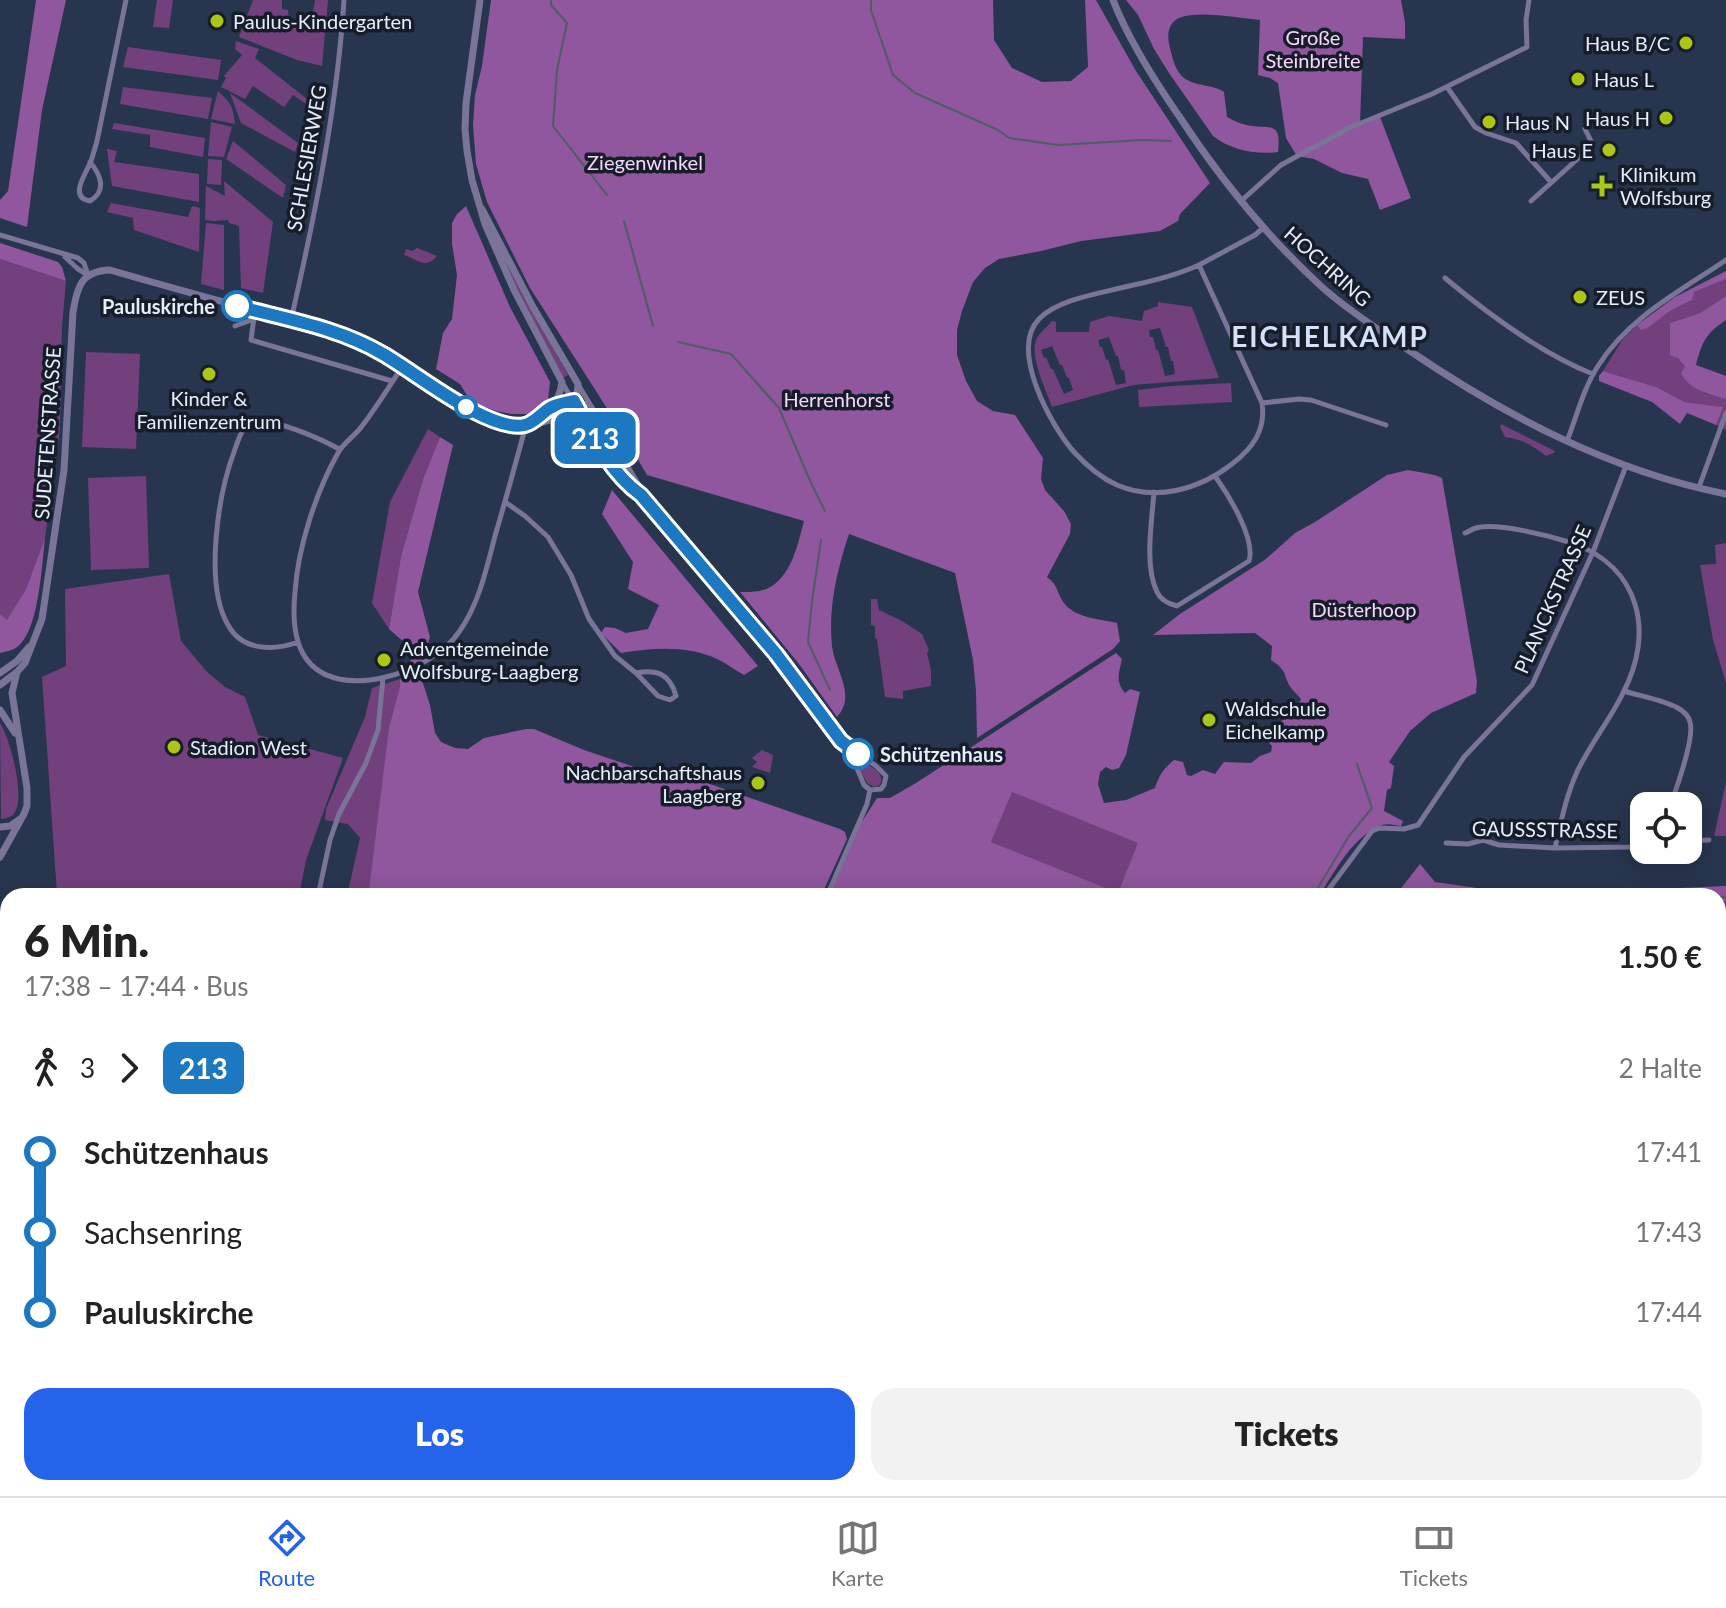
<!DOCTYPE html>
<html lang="de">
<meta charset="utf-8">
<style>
:root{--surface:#fff;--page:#f2f2f2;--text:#222;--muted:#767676;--line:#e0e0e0;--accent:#2563eb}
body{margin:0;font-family:Lato,sans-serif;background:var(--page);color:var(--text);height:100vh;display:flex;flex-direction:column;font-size:30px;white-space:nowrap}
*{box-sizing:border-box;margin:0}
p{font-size:26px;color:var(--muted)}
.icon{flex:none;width:44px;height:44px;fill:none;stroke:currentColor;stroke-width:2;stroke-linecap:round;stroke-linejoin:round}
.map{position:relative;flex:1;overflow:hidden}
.sheet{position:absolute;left:0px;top:888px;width:1726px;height:608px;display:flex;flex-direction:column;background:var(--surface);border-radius:24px 24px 0 0;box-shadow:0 4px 20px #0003}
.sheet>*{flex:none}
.badge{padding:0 16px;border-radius:12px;font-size:28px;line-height:52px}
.fabs{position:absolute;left:1630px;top:792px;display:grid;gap:16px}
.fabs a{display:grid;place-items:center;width:72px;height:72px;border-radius:16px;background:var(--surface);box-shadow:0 4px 20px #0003;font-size:40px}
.map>.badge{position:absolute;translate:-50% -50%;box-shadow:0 0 0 4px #fff}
.legs{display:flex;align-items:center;gap:12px;height:88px;padding:0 24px;font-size:26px}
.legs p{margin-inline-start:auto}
.head{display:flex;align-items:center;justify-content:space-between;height:136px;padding:0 24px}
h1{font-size:44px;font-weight:800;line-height:60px}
.cta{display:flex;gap:16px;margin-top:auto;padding:16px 24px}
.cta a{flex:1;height:92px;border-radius:24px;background:var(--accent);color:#fff;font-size:32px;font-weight:800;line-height:92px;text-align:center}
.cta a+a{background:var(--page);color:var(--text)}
ul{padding:0 24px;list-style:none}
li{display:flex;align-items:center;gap:28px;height:80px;font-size:30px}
li i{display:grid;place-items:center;width:12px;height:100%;margin:0 10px;background:currentColor}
li i::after{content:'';width:20px;height:20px;margin:-10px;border:6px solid;border-radius:50%;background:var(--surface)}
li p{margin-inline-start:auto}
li:first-child i{background:linear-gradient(#0000 50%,currentColor 0)}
li:last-child i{background:linear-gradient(currentColor 50%,#0000 0)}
.dock{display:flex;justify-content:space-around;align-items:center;height:112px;border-top:2px solid var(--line);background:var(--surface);font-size:22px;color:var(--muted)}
.dock a{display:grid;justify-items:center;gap:4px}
.dock .current{color:var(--accent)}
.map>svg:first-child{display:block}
.green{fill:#73407e;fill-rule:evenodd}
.forest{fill:#90569e;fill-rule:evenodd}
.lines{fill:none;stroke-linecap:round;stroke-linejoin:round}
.stream{stroke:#4e5d64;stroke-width:2}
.minor{stroke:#797498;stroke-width:5}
.tertiary{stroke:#797498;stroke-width:7}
.trunk{stroke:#cac1f9;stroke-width:9}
.line-1-casing{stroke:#fff;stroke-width:18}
.line-1{stroke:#1c78c0;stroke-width:12}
.poi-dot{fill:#abc614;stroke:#161d28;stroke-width:3}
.stop-1-dot{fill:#fff;stroke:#1c78c0;stroke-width:4}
.labels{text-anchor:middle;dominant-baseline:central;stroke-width:7;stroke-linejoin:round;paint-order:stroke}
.poi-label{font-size:20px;fill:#e5eefe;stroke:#161d28;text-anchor:start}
.park-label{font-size:20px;fill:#f7d7fe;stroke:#161d28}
.street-label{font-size:20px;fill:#e5eefe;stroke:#161d28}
.stop-label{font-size:20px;font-weight:bold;fill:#e5eefe;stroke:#161d28;text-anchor:end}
.district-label{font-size:28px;font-weight:bold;letter-spacing:2px;fill:#d3e1fb;stroke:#161d28}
</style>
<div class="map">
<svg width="1726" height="1496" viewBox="0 0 1726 1496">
<rect width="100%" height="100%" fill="#28354e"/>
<path class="green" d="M157,0H173L169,28L153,27Z
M253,0H282V9L288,10L289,21L311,23L315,0H328L322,66L297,60L239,37Z
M236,41L259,49L255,58L312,103L309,106L293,95L284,107L253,86L245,99L221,87L226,78L224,76L242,55L235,49Z
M128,47L221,60L218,80L123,67Z
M123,87L212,98L208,119L120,104Z
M218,91C231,103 233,106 235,124L211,119Z
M230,93L298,143L295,152L241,123Z
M211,122L232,127L224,157L208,156Z
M114,123L205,138L203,157L150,147V135L112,129Z
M233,141L286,185L283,198L226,159Z
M107,149L117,151L114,162L199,174V202L112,186Z
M208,159L222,160L221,185L207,184Z
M224,181L273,222L263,293L241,288L239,226L229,223L228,220L214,221L205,220L206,186L225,196Z
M111,203L188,217L192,206L200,208L199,252L134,230L133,218L107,212Z
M206,223L224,225V290L201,284Z
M417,248L437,256C425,270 417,259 404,255L406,249L412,251Z
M501,254L568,375L563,378L517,290Z
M0,259L66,281L62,326L60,429L45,538L26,589L7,621L0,614Z
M1726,279V296L1700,313L1670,323L1678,358L1704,393L1726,399V430L1716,425L1722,407L1685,402L1656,387L1603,371L1623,339L1637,325L1648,328L1670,311L1692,300L1693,292Z
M1158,302L1192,307L1219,378L1133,385L1052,407C1046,389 1027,353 1038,336C1042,331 1048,326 1052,321L1056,322V332H1089L1090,322L1109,316L1142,321L1144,311L1158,306ZM1160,328L1166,347H1168L1171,361H1173L1175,374L1165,376L1158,350H1156L1153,337H1150L1149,330ZM1109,337L1116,356H1118L1121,370H1124L1126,383L1116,385L1108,359L1106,360L1102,347H1100L1098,340ZM1052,346L1060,365H1062L1067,378H1069L1073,390L1064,394L1053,369H1051L1046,357L1044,358L1041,350Z
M86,352L140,354L136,449L82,447Z
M1231,383L1232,402L1139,407L1138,390L1171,386Z
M1501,424L1555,451L1554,453L1546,456C1533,446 1522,439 1505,437L1500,427Z
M428,429L440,437L423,479L401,556L389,629L372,603L390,502Z
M146,476L149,568L91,570L88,478Z
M1726,543V683L1713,640L1700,565L1716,564L1715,545Z
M169,574L181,641L207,672L225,687L245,697L258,735L343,758L306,860L299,896H68L57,894L42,677L66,666L65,589Z
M871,599H877L879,610L902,621L922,634L929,650L927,653L931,670V686L903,691V699L885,697L877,639L875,638V626L871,625Z
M400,679V686L389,727L368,896H347L360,838L348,824L325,820L326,809L365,717L372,688Z
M0,723C10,738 24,793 16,810C13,817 8,818 1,819Z
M762,750L773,755L770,773L752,767L757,762L752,758Z
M858,759C868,766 886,771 880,785L874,787L867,783L856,761Z
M1726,782V836H1714Z
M1011,791L1139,843L1118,894L991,842Z
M1726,901V1008L1718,1012V902Z
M0,968L8,1080V1163L0,1144Z
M8,1198V1263L0,1214V1201Z
M0,1288L8,1319V1354L0,1329Z
M0,1376L8,1400V1462L0,1458Z
M95,1488H171V1496H100Z
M708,1488H745L724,1496H683Z"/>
<path class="forest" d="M36,0H66L42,110L27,227L0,218V200L8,191Z
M491,0H993L994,40L1012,68L1042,82L1071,81L1088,67L1085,0H1096L1136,71L1210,183L1180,214L1178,221L1160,231L1081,241L1041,251L999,259L985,268L973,282L962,311L957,330V355L966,381L977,401L993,411L1015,415L1043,458L1041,479L1045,490L1064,511L1071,524L1070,534L1047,577C1059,586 1056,592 1064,603C1075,618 1099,619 1117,623L1120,641L1113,649L977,738L976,691L973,660L955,573L849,534C837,570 828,608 832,646C835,671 857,695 837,717L799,664L740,592C746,592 753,592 760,591C790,584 797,547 804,521L647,475L619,427L530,288L487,202L476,164L473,125L475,95L482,66Z
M1126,0H1401L1405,22V39L1363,37L1360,124L1380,117L1411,198L1380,210L1368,179L1342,173L1314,159L1297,156L1286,138L1278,83L1270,78L1258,75L1260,20C1238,18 1200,10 1179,18C1169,22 1167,34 1169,44C1172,55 1174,70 1184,78C1196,87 1213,84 1224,92L1227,117C1234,121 1243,125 1252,126C1274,128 1281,124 1278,152C1255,155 1231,150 1213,136L1169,73L1154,49L1138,15Z
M466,206L510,307L550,382L548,400L528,414H512L496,411L471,402L460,384L436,369L443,333L452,319L457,275L452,244V223L457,214Z
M0,243L58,262L62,267L66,281L0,259Z
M1726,271V279L1694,292L1692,300L1670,311L1648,328L1641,330L1637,325L1675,297Z
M1726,296V320C1706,333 1702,342 1696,365L1726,376V399C1710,395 1688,389 1681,373L1685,367L1678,358L1670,355V323L1700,313Z
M1603,371L1656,387L1685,402L1723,407L1716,425L1687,413L1680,424L1652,402L1599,381V376Z
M440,437L453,445L418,592L430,637L419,671L430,705L435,733L441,742L455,748L468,749L484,738L526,729H534L584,750L676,781L704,782L840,829L845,832L847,839L821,896H368L389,727L400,686V679L411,660L414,651L389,629L401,556L423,479Z
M1408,470C1417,472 1435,474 1442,478L1477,681L1476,693L1431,713L1410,731L1389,762L1394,766L1391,788L1387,790L1384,811L1403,821L1401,826C1395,825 1388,823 1382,825C1353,836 1335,871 1319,896H833L831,892L861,823L877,798H890L916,783L1116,653L1122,659C1119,673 1115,681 1125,693L1130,689L1140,692L1126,755L1119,768L1112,770L1106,767L1100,772L1098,784L1104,803L1126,800L1155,788C1159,775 1164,768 1174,760L1183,762L1187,775L1191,776L1203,770L1215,774L1224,762L1251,763L1260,756L1271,752L1272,746L1265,738L1264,730C1280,722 1295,716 1301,699C1298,695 1294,692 1291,688C1282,674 1289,672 1271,660L1272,646L1255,633L1153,635L1180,614L1266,559L1295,533L1315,522L1387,475ZM1012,792L1138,843L1118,893L991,842Z
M612,490L758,666L744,675C735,670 726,663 717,659C687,645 652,648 621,653L601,633L605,627L615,628L626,633L648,629L659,605L628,589L633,562L602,514Z
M45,538C42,565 39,622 22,642C16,650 9,651 0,653V614L7,620L26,589Z
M1420,864L1435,882L1477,888L1495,896H1395Z
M1726,886V901L1718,902V896H1587L1634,890Z
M1726,1008V1146L1718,1150V1012Z
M1726,1203V1496H837L861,1488H1718V1207Z"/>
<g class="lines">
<path class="stream" d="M551,0V5L567,23L557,70L553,126L607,195
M871,0V10L893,75L915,93L998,130L1009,138L1058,145L1143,140L1171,141
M624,221L653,326
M678,342L731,354L779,408L811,483L825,511
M821,540L812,601L808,642L830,690
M1313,896L1349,836L1372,808L1357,764
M1718,897H1726
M1718,988L1726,990"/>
<path class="minor" d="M1447,87L1475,127L1486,133L1516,143L1551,182
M90,162C101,175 107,191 90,201C68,197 86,174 91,161C93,155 95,148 97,141L126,0
M1241,201L1281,165L1349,128L1432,94L1527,47L1526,20L1529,0
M1531,201L1593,145L1585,129
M0,235L78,258L84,263L88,275
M65,257L78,269L88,275
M1199,265C1177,275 1153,281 1129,286C1102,293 1058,299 1039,319C1009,350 1051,426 1074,452C1086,465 1101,478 1117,485C1156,502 1200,489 1232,464C1253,448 1266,430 1262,403L1199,265L1255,235L1263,228
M1445,278C1487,313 1542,354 1593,374
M255,310L251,340L392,381
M291,320C315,215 337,108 344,0
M235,326L254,319
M403,366C389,386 377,407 362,426C355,436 343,443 338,453C316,492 298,547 295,592C293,612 293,639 305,657C337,705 432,672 459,632C479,604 486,570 495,536C506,499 516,462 526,425
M562,382L588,428L617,473L629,486L641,495L657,515L776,654L841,741L876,766L886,776L884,785L881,789L870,790
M579,386L639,485L641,494
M1262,403L1299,399L1311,400L1386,425
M552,407L574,401L589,405
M1567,441C1577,416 1583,389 1598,366C1629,317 1679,292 1726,260
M1699,487L1726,413
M1154,492C1152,521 1144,565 1157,592C1161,601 1169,604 1177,606L1249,561C1256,539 1228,494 1215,476
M505,502L525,516L548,537L571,575L589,619L615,656L636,673L658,696L670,700L676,696C670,674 657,669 636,673
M1465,533C1468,532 1472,529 1476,528C1496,522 1550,536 1572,543C1640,567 1655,632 1623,693C1610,720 1590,744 1577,772C1566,796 1561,822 1555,848
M298,642C274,651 242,651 228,625C204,584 218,495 234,452C238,441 241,427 253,422C270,416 323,440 339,449
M1624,691C1640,696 1664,700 1678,708C1683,711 1689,716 1690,722C1695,737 1676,790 1670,806
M849,749L864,785L870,790
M1688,841L1709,840
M1446,843L1468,844L1483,840L1499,845L1555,848L1632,847L1644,844
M1326,893L1372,831L1380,828L1404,829L1418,825L1464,757L1532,685L1593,552L1626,466
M318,896L330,840L339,814L366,763L378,730L383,678
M827,896L867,804L870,790
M258,1488V1496
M537,1488L538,1496"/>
<path class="tertiary" d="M480,0L466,103L465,129L467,151L472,180L485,224L514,290L562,382C559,405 548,410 530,422
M1113,0C1129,41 1154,80 1179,116C1221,180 1267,237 1323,288C1349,311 1379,330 1407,349C1504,415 1610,471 1726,494
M0,673L17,661L29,647
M0,685L17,672L25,663L42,619L64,470L73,312C77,287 81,271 110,270C161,285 213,299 264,313C295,321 328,328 358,341C390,355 418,376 447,395C465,406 486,421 507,424C535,429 578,418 578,384L533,307L482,209
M0,710L15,733
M0,827L10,826L20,819
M0,857L24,814L27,806V788L12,693L17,672
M0,1268L8,1304
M0,1346L8,1370
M63,1488L68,1496
M84,1488L90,1496
M2,1496L14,1488
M22,1496L35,1488
M28,1496L43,1494L54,1496"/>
<path class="trunk" d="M1718,1164L1726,1160
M1718,1179L1726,1175
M667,1496L691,1488
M738,1496L760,1488
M775,1496L798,1488"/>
</g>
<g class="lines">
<g class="line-1-casing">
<path id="line-1" d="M237,306C286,319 339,328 383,354C415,372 489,433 525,425C534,423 542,413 550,408C557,404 566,403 574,401C592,435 610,473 641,495L776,654L841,741L858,754"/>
</g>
<use href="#line-1" class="line-1"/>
</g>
<g class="poi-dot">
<circle cx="217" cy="21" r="8"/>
<circle cx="1686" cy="43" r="8"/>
<circle cx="1578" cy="79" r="8"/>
<circle cx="1666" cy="118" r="8"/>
<circle cx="1489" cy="122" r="8"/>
<circle cx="1609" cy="150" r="8"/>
<path d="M1598 174h8v8h8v8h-8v8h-8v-8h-8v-8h8z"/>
<circle cx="1580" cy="297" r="8"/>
<circle cx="209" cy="374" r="8"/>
<circle cx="384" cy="660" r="8"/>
<circle cx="1209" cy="720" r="8"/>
<circle cx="174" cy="747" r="8"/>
<circle cx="758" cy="783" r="8"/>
</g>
<g class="stop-1-dot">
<circle cx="237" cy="306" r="14"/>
<circle cx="466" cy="407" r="10"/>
<circle cx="858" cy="754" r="14"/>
</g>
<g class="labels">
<g class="poi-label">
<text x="233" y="21">Paulus-Kindergarten</text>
<text x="1670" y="43" text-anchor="end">Haus B/C</text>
<text x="1594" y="79">Haus L</text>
<text x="1650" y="118" text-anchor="end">Haus H</text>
<text x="1505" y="122">Haus N</text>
<text x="1593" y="150" text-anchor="end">Haus E</text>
<text x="1620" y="174">Klinikum<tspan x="1620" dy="23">Wolfsburg</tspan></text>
<text x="1596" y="297">ZEUS</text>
<text x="209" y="398" text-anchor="middle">Kinder &amp;<tspan x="209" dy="23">Familienzentrum</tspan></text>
<text x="400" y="648">Adventgemeinde<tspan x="400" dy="23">Wolfsburg-Laagberg</tspan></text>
<text x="1225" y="708">Waldschule<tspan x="1225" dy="23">Eichelkamp</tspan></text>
<text x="190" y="747">Stadion West</text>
<text x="742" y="772" text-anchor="end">Nachbarschaftshaus<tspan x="742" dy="23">Laagberg</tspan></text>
</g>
<g class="park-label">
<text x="1313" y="37">Große<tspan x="1313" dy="23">Steinbreite</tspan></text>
<text x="645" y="162">Ziegenwinkel</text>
<text x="837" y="399">Herrenhorst</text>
<text x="1364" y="609">Düsterhoop</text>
</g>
<g class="street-label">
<text transform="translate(306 158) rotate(-80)">SCHLESIERWEG</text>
<text transform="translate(1328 266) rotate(42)">HOCHRING</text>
<text transform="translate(47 433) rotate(-86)">SUDETENSTRASSE</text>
<text transform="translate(1552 599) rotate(-66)">PLANCKSTRASSE</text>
<text transform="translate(1545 829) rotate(1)">GAUSSSTRASSE</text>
</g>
<g class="stop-label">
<text x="215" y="306">Pauluskirche</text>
<text x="880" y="754" text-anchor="start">Schützenhaus</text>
</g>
<g class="district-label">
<text x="1330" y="336">EICHELKAMP</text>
</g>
</g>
</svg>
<div class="fabs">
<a><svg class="icon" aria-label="locate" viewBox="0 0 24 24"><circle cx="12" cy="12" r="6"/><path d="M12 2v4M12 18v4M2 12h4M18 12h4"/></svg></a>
</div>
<b class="badge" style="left:595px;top:438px;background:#1c78c0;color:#fff">213</b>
<section class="sheet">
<div class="head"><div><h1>6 Min.</h1><p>17:38 – 17:44 · Bus</p></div><b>1.50 €</b></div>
<div class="legs"><svg class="icon" aria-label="walk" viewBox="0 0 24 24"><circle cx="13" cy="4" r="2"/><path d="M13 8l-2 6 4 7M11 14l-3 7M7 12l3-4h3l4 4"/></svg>3<svg class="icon" aria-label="forward" viewBox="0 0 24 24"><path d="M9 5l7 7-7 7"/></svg><b class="badge" style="background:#1c78c0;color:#fff">213</b><p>2 Halte</p></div>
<ul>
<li><i style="color:#1c78c0"></i><b>Schützenhaus</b><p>17:41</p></li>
<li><i style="color:#1c78c0"></i><span>Sachsenring</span><p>17:43</p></li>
<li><i style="color:#1c78c0"></i><b>Pauluskirche</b><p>17:44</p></li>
</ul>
<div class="cta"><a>Los</a><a>Tickets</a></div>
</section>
</div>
<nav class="dock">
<a class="current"><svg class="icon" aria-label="directions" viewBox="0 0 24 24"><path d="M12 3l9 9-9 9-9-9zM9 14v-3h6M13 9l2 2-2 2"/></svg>Route</a>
<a><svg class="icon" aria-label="map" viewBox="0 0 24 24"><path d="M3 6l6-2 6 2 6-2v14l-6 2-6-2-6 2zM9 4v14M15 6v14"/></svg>Karte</a>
<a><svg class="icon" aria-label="tickets" viewBox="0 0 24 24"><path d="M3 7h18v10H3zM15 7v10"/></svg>Tickets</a>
</nav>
